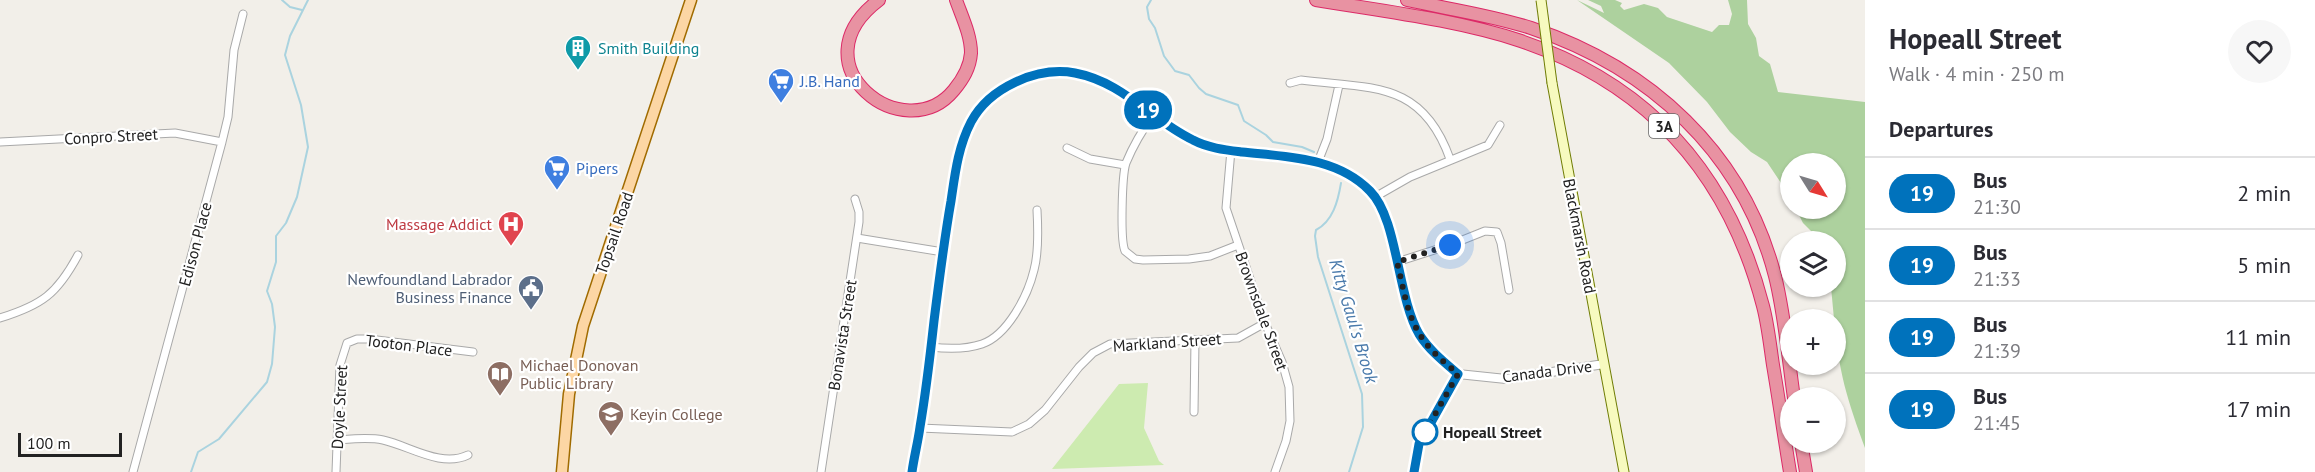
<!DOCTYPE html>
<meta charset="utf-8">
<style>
:root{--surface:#fff;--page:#f7f7f7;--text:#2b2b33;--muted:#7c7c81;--line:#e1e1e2}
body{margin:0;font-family:"PT Sans",sans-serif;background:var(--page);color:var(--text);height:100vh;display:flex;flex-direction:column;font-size:22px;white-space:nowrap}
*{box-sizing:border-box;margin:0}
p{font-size:20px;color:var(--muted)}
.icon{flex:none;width:33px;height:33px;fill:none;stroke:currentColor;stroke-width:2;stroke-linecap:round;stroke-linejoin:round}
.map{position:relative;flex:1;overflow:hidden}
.panel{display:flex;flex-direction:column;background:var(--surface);width:450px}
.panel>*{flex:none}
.badge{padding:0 12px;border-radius:20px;font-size:21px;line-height:39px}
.needle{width:39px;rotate:127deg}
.controls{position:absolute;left:1780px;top:153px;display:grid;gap:12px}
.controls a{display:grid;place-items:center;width:66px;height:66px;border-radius:50%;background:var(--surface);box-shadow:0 2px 4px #0004;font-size:30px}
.scale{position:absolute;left:18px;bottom:15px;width:104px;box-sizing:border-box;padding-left:6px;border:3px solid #222;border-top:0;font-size:16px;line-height:21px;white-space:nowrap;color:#222;-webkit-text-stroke:4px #fff;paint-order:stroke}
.you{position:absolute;width:30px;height:30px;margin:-15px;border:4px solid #fff;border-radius:50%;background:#1a73e8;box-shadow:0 0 0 9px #1a73e833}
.map>.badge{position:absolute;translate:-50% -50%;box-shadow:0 0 0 3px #fff}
h2{padding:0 24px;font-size:22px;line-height:54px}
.round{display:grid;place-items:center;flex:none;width:63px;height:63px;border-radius:32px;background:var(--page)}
.head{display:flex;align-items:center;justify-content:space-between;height:102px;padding:0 24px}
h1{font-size:28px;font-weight:600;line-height:45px}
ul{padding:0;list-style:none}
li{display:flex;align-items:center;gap:18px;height:72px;padding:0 24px;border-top:2px solid var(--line)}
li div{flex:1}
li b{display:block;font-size:22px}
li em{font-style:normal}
li .badge{min-width:66px;font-weight:700;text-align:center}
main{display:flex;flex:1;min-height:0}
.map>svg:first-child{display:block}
.grass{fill:#cdebb0}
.forest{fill:#add19e}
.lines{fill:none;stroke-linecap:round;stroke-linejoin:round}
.stream{stroke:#aad3df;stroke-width:2}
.minor-casing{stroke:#a9a9a9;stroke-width:9}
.tertiary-casing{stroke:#a9a9a9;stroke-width:10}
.secondary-casing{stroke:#707d05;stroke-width:11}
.primary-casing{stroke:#a06b00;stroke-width:13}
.motorway-casing{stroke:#dc2a67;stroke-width:14}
.minor{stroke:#fff;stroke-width:7}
.tertiary{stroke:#fff;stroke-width:8}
.secondary{stroke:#f7fabf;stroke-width:9}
.primary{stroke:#fcd6a4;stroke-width:10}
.motorway{stroke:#e892a2;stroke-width:12}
.secondary-bridge-casing{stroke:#707d05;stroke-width:11;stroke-linecap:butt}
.secondary-bridge{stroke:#f7fabf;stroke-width:9}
.line-casing{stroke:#fff;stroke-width:14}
.line{stroke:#0072bc;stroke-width:9}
.walk{stroke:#222;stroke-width:6;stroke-dasharray:0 10.8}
.stop-dot{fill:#fff;stroke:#0072bc;stroke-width:3}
.labels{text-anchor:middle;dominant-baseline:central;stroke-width:4.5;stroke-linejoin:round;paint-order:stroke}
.shield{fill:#fff;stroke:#646464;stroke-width:1.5}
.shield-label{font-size:15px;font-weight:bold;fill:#222}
.culture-label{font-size:16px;fill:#0d838f;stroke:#fff;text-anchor:start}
.shop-label{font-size:16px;fill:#366cbe;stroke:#fff;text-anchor:start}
.street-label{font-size:16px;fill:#222;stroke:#fff}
.health-label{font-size:16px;fill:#be3a42;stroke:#fff;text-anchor:end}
.service-label{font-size:16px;fill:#4e5e75;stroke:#fff;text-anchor:end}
.education-label{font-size:16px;fill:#785e54;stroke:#fff;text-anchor:start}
.stop-label{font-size:16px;font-weight:bold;fill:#222;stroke:#fff;text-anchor:start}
.water-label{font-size:18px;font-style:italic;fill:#4a7aab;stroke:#fff}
</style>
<main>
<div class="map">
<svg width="1865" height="472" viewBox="0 0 1865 472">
<rect width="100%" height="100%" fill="#f2efe9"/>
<path class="grass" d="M1148,383L1144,428L1159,461L1164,465L1052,469L1119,384Z"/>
<path class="forest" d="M1577,0L1604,13L1601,6L1588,0H1615L1622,3L1620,6L1624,10L1644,4L1658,8L1667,17L1712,32L1719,25H1729L1732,14L1728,0H1747L1748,24L1756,38L1759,56L1770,64L1778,92L1865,102V448C1849,404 1836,367 1836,320L1834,319L1831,287L1836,286V242L1821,241L1803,223L1796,209L1836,208V164H1791V198L1767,162L1751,152L1730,132L1707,102L1669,63Z"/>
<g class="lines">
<path class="stream" d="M282,0L290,7L302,10
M1151,0L1147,7L1149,19L1155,28L1164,56L1175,71L1189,75L1199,88L1206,94L1238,105L1244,121L1266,135L1273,142L1302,147L1314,152
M1341,183C1338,201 1333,221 1316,230L1315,236L1318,257L1362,394L1363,427L1349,472
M191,472L198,452L219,439L267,382L272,364L275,327L272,304L267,291L276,262V236L286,223L297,197L308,147L301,105L285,55L290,36L308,0"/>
<g class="minor-casing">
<path id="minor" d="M1290,83L1301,80C1372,89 1422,80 1450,159
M1154,114C1143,129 1133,146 1126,163C1122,175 1120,240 1125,251L1135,259L1143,260L1189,259L1210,256L1238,245
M0,142L175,133L222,142
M1067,148L1090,159L1125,165
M1231,150L1226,208L1265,323L1282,362L1289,387L1290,421L1286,441L1275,472
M1318,162L1327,139L1339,85
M1375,197L1410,177L1488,145L1500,125
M857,238L943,252
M1397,262L1450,245L1485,231L1497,232L1501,243L1509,290
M0,318C42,305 57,294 78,255
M931,347C947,349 967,349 982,344C1008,335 1028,295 1034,270C1039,252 1038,228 1037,210
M1194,412L1195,340
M920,428L1012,432L1029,424L1045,410L1079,367L1093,353L1110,344L1238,338L1265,323
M337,440C352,439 368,437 383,440C410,446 441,468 468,455
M133,472L222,142L228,117L234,50L243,14
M336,472L340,365L347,343L357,339H369L473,352
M821,472L859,222V212L855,199
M1414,472L1419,444L1458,374"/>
</g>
<g class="tertiary-casing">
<path id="tertiary" d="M912,472C918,430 926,388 931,346C937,298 943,250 950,202C955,175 957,142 973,119C994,88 1038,65 1076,73C1125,84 1151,119 1193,141C1222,155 1284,156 1318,162L1330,165L1354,176L1373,192L1384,211L1408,309L1419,333L1435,354L1458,374L1506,379L1604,364"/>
</g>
<g class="secondary-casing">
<path id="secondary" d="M1552,83L1624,472"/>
</g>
<g class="primary-casing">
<path id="primary" d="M562,472L569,394L583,326L691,0"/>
</g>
<g class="motorway-casing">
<path id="motorway" d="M879,0C793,65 905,150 954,90C963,79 970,68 971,53C971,35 962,17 956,0
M1316,0C1382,11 1458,20 1521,41C1651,85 1729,175 1763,306C1768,325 1770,345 1773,365C1779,400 1784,436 1790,472
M1407,0C1448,9 1491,15 1531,28C1650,68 1743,152 1775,276C1785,316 1788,357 1794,398
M1801,442L1806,472"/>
</g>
<use href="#minor" class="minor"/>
<use href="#tertiary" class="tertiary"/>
<use href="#secondary" class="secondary"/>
<use href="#primary" class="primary"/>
<use href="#motorway" class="motorway"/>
<g class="secondary-bridge-casing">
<path id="secondary-bridge" d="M1541,0L1552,83"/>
</g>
<use href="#secondary-bridge" class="secondary-bridge"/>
</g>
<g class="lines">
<g class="line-casing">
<path id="line" d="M912,472C914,457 918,442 920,427C926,392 930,357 934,321C939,281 944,241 951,201C955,174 958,147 971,122C989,88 1037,66 1075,73C1123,82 1151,120 1193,140C1208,148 1226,150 1242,152C1287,157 1337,157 1370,191C1398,219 1397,296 1419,334C1429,350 1444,362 1458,374L1419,444L1414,472"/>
</g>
<use href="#line" class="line"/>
<path class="walk" d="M1425,432L1458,374C1444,362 1428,349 1419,333C1406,312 1403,285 1397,262L1450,245"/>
</g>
<defs>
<g id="building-pin" transform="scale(1.35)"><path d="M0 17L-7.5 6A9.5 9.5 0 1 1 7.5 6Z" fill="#0f9aa8" stroke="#fff"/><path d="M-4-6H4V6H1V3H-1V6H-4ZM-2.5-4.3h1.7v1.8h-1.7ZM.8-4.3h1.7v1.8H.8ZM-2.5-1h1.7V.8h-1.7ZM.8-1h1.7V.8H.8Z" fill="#fff"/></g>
<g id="supermarket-pin" transform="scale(1.35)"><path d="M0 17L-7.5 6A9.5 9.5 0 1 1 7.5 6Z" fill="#3f7fe0" stroke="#fff"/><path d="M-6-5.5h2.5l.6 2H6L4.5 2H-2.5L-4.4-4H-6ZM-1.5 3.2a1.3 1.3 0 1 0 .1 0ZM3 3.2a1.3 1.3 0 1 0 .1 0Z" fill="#fff"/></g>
<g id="hospital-pin" transform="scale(1.35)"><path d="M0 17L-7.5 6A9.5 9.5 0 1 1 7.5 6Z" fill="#e0444e" stroke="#fff"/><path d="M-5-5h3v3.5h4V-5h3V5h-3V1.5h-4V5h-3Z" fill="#fff"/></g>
<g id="civic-pin" transform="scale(1.35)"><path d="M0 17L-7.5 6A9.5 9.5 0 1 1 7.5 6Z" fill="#5c6f8a" stroke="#fff"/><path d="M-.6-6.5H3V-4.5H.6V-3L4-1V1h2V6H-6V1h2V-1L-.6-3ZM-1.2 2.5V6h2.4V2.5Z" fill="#fff"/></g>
<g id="library-pin" transform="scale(1.35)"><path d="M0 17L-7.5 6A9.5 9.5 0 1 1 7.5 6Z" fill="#8d6e63" stroke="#fff"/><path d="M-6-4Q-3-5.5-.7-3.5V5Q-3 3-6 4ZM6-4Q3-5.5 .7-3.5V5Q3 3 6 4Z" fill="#fff"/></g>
<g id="university-pin" transform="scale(1.35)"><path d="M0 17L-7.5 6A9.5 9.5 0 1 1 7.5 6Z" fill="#8d6e63" stroke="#fff"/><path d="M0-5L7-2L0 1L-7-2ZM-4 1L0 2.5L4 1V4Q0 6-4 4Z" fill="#fff"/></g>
</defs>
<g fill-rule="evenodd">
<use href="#building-pin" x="578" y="48"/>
<use href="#supermarket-pin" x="781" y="81"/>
<use href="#supermarket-pin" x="557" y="168"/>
<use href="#hospital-pin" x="511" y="224"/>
<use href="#civic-pin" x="531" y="288"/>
<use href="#library-pin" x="500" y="374"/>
<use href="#university-pin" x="611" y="414"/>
</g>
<circle class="stop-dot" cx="1425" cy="432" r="12"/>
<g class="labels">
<rect class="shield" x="1649" y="114" width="30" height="24" rx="4.5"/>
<g class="shield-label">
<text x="1664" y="126">3A</text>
</g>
<g class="culture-label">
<text x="598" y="48">Smith Building</text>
</g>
<g class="shop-label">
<text x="800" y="81">J.B. Hand</text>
<text x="576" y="168">Pipers</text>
</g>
<g class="street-label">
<text transform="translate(111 136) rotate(-3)">Conpro Street</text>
<text transform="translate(614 233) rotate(-71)">Topsail Road</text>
<text transform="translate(1580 236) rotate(79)">Blackmarsh Road</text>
<text transform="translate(195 244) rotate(-75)">Edison Place</text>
<text transform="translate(1262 311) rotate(70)">Brownsdale Street</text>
<text transform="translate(842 335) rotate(-81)">Bonavista Street</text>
<text transform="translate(1167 342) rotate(-4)">Markland Street</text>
<text transform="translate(409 345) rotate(7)">Tooton Place</text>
<text transform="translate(1547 371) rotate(-7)">Canada Drive</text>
<text transform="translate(339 407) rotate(-87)">Doyle Street</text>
</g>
<g class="health-label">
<text x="492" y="224">Massage Addict</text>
</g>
<g class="service-label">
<text x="512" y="279">Newfoundland Labrador<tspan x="512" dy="18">Business Finance</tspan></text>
</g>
<g class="education-label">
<text x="520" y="365">Michael Donovan<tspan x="520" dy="18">Public Library</tspan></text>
<text x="630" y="414">Keyin College</text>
</g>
<g class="stop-label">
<text x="1443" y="432">Hopeall Street</text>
</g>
<g class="water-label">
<text transform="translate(1354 321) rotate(73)">Kitty Gaul's Brook</text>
</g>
</g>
</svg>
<div class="controls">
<a><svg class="needle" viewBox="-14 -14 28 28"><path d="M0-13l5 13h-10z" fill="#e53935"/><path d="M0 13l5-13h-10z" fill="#7c7c81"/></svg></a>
<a><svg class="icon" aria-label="layers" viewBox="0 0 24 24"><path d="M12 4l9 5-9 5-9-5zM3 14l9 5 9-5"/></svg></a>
<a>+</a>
<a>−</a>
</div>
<div class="scale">100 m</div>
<div class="you" style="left:1450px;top:245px"></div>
<b class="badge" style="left:1148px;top:110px;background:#0072bc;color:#fff">19</b>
</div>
<section class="panel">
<div class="head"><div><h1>Hopeall Street</h1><p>Walk · 4 min · 250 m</p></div><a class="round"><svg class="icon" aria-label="heart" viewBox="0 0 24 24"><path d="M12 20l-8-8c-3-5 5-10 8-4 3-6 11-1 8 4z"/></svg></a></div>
<h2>Departures</h2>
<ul>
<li><span class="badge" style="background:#0072bc;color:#fff">19</span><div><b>Bus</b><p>21:30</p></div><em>2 min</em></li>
<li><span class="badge" style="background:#0072bc;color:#fff">19</span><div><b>Bus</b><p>21:33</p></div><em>5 min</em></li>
<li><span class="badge" style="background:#0072bc;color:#fff">19</span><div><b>Bus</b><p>21:39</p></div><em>11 min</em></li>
<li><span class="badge" style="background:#0072bc;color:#fff">19</span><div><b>Bus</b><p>21:45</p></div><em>17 min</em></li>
</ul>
</section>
</main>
